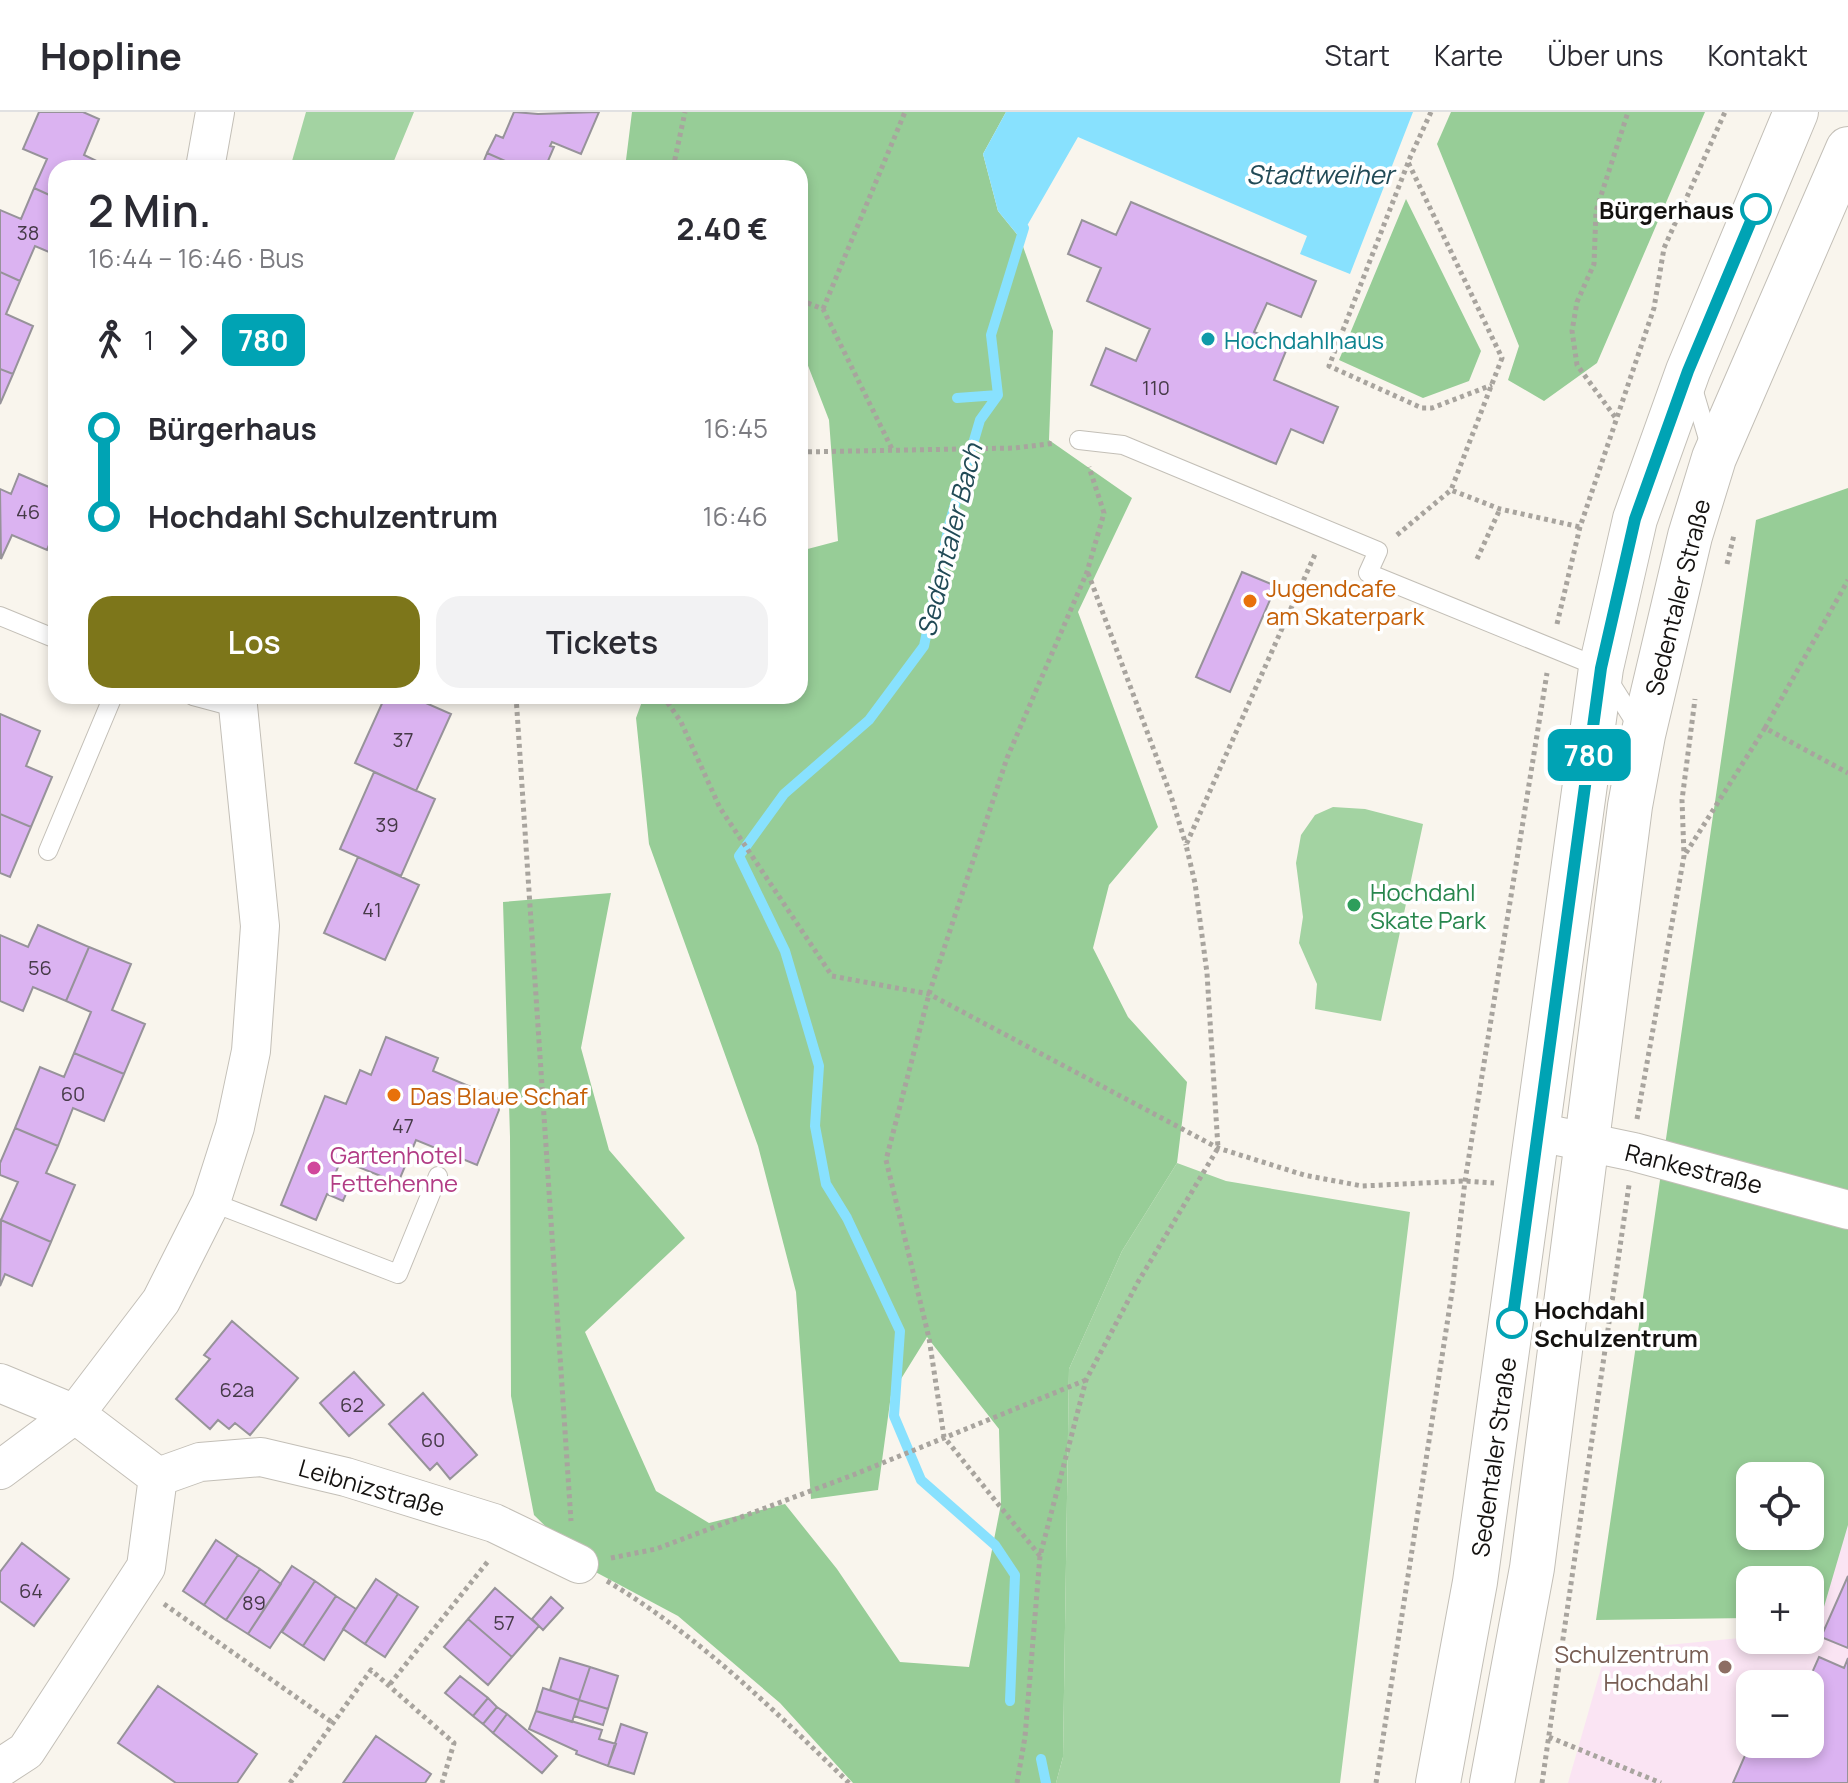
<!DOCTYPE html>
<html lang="de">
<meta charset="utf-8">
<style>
:root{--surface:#fff;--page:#f2f2f3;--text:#2b2b33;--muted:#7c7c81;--line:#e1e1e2;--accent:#7d761a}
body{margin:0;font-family:Manrope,sans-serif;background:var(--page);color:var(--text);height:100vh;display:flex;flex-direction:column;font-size:30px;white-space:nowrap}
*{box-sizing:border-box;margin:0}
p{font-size:26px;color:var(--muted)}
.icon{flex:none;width:44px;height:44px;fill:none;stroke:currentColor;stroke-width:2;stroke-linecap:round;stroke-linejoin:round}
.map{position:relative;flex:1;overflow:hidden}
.drawer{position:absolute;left:48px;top:48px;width:760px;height:544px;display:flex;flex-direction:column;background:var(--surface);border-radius:24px;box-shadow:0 4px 12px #0003}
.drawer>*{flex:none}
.badge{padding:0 16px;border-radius:12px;font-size:28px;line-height:52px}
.buttons{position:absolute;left:1736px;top:1350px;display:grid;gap:16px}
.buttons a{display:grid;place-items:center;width:88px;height:88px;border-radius:16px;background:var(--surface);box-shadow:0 4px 12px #0003;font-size:40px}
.map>.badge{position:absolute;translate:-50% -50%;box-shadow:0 0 0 4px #fff}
.legs{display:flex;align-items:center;gap:12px;height:88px;padding:0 40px;font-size:26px}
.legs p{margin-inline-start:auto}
.head{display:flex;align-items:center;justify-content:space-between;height:136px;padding:0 40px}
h1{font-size:44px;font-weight:600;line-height:60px}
.cta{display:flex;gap:16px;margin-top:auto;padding:16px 40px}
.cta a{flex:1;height:92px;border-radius:24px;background:var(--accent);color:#fff;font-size:32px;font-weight:600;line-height:92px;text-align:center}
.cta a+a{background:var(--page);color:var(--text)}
ul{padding:0 40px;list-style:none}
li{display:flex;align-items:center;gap:28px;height:88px;font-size:30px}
li i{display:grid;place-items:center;width:12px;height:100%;margin:0 10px;background:currentColor}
li i::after{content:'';width:20px;height:20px;margin:-10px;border:6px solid;border-radius:50%;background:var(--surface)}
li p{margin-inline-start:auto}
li:first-child i{background:linear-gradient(#0000 50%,currentColor 0)}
li:last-child i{background:linear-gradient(currentColor 50%,#0000 0)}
header{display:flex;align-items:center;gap:48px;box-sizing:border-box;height:112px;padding:0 40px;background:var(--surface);border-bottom:2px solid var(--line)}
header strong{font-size:38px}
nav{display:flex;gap:44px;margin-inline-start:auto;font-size:28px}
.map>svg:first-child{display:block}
.education{fill:#fae4f3;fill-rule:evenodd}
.green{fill:#a3d3a2}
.forest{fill:#97cd97;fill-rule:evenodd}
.water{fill:#88e1fe}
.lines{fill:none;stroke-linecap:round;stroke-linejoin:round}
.stream{stroke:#88e1fe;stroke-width:10}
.building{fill:#dbb3f1;stroke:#97939a;stroke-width:2}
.lane-casing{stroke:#c3bfb7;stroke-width:20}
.street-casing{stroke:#c3bfb7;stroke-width:40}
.secondary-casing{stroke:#c3bfb7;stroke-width:46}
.path{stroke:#a8a49e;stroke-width:5;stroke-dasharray:4 4;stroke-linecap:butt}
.lane{stroke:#fff;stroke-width:18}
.street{stroke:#fff;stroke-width:38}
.secondary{stroke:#fff;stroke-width:44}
.line-1-casing{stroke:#fff;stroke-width:18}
.line-1{stroke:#00a3b4;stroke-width:12}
.stop-1-dot{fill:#fff;stroke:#00a3b4;stroke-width:4}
.culture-dot{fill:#0f9aa8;stroke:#fff;stroke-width:3}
.food-dot{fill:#e8710a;stroke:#fff;stroke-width:3}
.leisure-dot{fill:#2e9e5b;stroke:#fff;stroke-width:3}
.hotel-dot{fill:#d1479c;stroke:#fff;stroke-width:3}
.education-dot{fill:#8d6e63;stroke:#fff;stroke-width:3}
.labels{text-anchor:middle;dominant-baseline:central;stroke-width:7;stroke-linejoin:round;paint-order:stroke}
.number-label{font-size:20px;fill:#463a48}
.stop-label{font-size:24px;font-weight:bold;fill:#141210;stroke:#fff;text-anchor:end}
.culture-label{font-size:24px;fill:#0d838f;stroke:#fff;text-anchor:start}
.food-label{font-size:24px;fill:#c56008;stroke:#fff;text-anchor:start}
.street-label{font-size:24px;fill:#141210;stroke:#fff}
.leisure-label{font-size:24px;fill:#27864d;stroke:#fff;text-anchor:start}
.hotel-label{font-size:24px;fill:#b23c85;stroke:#fff;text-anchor:start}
.education-label{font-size:24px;fill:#785e54;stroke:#fff;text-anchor:end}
.water-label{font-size:26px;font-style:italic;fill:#214a56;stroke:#fff}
</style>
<header>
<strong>Hopline</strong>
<nav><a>Start</a><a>Karte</a><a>Über uns</a><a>Kontakt</a></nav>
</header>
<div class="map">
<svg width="1848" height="1671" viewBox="0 0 1848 1671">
<rect width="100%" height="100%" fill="#f9f5ed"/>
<path class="education" d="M1848,1411V1671H1568L1606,1539L1750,1525V1528H1810ZM1750,1572H1810V1632H1750Z"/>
<path class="green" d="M306,0H414L391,56H290Z
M1333,695L1365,697L1423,712L1381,909L1315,897L1317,872L1299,831L1303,805L1296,751L1301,723L1315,703Z
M1177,1051L1226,1069L1410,1100L1340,1671H1056L1063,1645L1069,1257L1122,1139Z"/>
<path class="forest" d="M632,0H1006L983,42L998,99L1020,126L1053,219L1049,328L1132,386L1078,500L1158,715L1109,773L1093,836L1128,905L1187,970L1177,1051L1122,1139L1069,1257L1063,1645L1056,1671H853L780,1591L678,1504L588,1456L534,1403L511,1284L510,1025L503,790L611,781L581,936L609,1038L685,1126L585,1220L656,1379L709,1411L785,1392L837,1457L900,1550L969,1555L1001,1392L999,1317L927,1225L891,1283L878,1378L811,1387L796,1180L758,1034L649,732L636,606L644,584H800V439L838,429L829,308L800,233V56H625Z
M1451,0H1705L1597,251L1544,289L1508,268L1519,234L1437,32Z
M1406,87L1481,239L1469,269L1423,286L1339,248Z
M1848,376V1413L1821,1505H1810V1468H1750V1506L1596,1508L1756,408ZM1750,1364H1810V1424H1750Z"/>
<path class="water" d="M1006,0H1413L1350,162L1300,142L1307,124L1078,25L1020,126L998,99L983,42Z"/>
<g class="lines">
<path class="stream" d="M957,286L998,283
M1010,1589L1015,1463L995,1433L921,1368L894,1304L900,1219L847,1106L826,1072L815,1014L819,954L785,839L739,744L784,682L869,608L924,534L949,413L980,308L998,283L991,223L1024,116
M1041,1647L1046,1671"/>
</g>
<path class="building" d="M39,0H83L99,7L84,43L103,52L102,56H56V86L34,76L47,47L23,37Z
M514,0L538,2L599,0L581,42L552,30L550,34L554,35L545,56H521L487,41L496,23L503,26Z
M487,41L521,56H481Z
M34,76L56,86V143L35,134L20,169L0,160V98L21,107Z
M1131,90L1316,169L1301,205L1267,191L1254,220L1288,234L1274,268L1338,295L1323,331L1291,317L1276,352L1091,273L1106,236L1136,249L1150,217L1087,189L1101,156L1068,142L1082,108L1116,123Z
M0,160L20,169L6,202L33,214L13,262L0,257Z
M0,257L13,262L0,292Z
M19,362L56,378V416L47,438L12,423L1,447L0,377L11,382Z
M1242,460L1276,474L1230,580L1196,565Z
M391,584H410L451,602L416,679L355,651L384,587L389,589Z
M0,602L40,619L26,654L52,665L31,715L0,702Z
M374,660L435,687L401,764L340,737Z
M0,702L31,715L10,765L0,761Z
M358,745L419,773L385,848L324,821Z
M38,813L89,835L66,889L33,875L23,899L0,889V823L28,835Z
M89,835L131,852L112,898L145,912L124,962L74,941L91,900L66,889Z
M386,925L438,946L433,959L497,986L499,998L477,1053L416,1028L398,1071L341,1048L335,1062L352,1068L343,1089L327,1082L316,1108L281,1093L325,984L346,992L360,958L371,963Z
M74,941L124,962L104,1009L73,996L58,1034L15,1016L40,955L64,965Z
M15,1016L58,1034L46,1061L75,1073L51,1130L1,1108L18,1070L0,1063V1051Z
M1,1108L51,1130L32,1174L5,1162L0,1174Z
M232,1209L298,1266L250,1323L235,1311L229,1317L218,1308L210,1317L176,1287L210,1247L204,1243Z
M354,1260L384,1293L349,1324L320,1291Z
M423,1281L477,1343L450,1367L437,1351L430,1358L389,1312Z
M216,1428L238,1443L204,1493L183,1479Z
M22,1431L69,1467L34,1514L0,1489V1460Z
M238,1443L260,1457L226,1508L204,1493Z
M292,1454L315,1469L270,1536L248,1522Z
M260,1457L281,1472L248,1522L226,1508Z
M1848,1464V1536L1821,1525Z
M376,1467L398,1482L365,1532L343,1517Z
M315,1469L336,1484L303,1534L282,1520Z
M495,1476L539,1514L512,1545L468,1507Z
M398,1482L418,1495L385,1545L365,1532Z
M336,1484L356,1497L324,1548L303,1534Z
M551,1485L563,1496L543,1518L532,1507Z
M468,1507L512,1545L488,1573L444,1535Z
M1819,1545L1844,1556L1848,1546V1671H1733L1750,1632H1810V1572H1807Z
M560,1546L590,1555L579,1588L550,1578Z
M590,1555L618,1564L608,1597L579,1588Z
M460,1564L488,1586L473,1604L445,1581Z
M158,1574L257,1642L237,1671H176L118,1631Z
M543,1576L579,1588L572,1610L536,1599Z
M488,1586L497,1595L483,1612L473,1604Z
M579,1588L608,1597L603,1613L574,1604Z
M497,1595L507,1602L493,1621L483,1612Z
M536,1599L602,1618L599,1627L616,1632L608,1654L576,1642L577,1639L529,1617Z
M507,1602L557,1644L542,1661L493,1621Z
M621,1612L647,1621L634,1662L608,1654Z
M376,1624L431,1662L425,1671H343Z"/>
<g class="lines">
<g class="lane-casing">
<path id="lane" d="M1692,273L1711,337
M1079,328L1123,333L1378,439L1368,461L1601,556L1640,618
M0,504L56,527
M193,584L238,596
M48,739L113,584
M211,1090L398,1162L438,1064"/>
</g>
<g class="street-casing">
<path id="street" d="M205,56L215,0
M1538,1020L1634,1040L1848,1098
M0,1271L75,1302L158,1365
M0,1358L75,1302L161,1189L211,1090L235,1015L251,939L260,814L237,584
M0,1656L26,1639L146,1455L158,1365L200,1350L261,1345L346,1365L494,1411L579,1452"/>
</g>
<g class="secondary-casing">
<path id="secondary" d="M1438,1671L1475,1470L1601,556L1635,407L1688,259L1796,0
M1492,1671L1532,1456L1630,694L1643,623L1690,424L1714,346L1848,37"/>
</g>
<path class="path" d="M1431,0L1408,50L1502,246L1451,378
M1408,51L1329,254L1422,296H1432L1492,273
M673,56L685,0
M800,188L823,197L892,337
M823,197L905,0
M1615,305L1577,253L1572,219L1577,190L1594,152L1596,99L1628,0
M800,340L1015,336L1055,331
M1397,423L1451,378L1500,397L1580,415
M1477,447L1500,397
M1727,452L1734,423
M1088,461L1171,684L1186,733
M1557,512L1580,415L1654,196L1664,136L1725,0
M516,584L571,1409
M663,584L681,610L720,696L832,864L929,882L1218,1036L1304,1063L1362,1074L1465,1069L1494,1071
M1765,616L1848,468
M1686,741L1765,616L1848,661
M1637,1007L1684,744L1682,688L1695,587
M1040,1444L944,1325L929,1226L886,1048L929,882L1007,646L1087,460L1104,401L1089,355
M611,1446L656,1437L853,1363L1086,1268
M607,1469C699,1524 773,1597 849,1671
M164,1492L333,1611
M390,1572L489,1448
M1549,1625L1661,1671
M290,1671L371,1558L454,1631L442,1671
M1017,1671L1025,1625L1040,1444L1086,1268L1138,1170L1218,1036L1207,861L1195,771L1186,733L1316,440
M1376,1671L1452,1180L1465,1069L1547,561
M1542,1671L1629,1073"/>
<use href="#lane" class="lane"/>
<use href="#street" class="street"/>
<use href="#secondary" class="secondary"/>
</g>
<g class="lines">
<g class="line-1-casing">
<path id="line-1" d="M1512,1211L1601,556L1635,407L1688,259L1756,97"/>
</g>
<use href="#line-1" class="line-1"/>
</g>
<g class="stop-1-dot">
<circle cx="1756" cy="97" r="14"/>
<circle cx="1512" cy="1211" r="14"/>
</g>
<circle class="culture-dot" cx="1208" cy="227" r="8"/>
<g class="food-dot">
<circle cx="1250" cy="489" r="8"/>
<circle cx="394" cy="983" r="8"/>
</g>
<circle class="leisure-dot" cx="1354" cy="793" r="8"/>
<circle class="hotel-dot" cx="314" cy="1056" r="8"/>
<circle class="education-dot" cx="1725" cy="1555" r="8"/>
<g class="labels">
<g class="number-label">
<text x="28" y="120">38</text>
<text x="1156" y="275">110</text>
<text x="28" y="399">46</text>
<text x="403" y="627">37</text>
<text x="387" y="712">39</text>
<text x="372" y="797">41</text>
<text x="40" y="855">56</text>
<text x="73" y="981">60</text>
<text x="403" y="1013">47</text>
<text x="237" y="1277">62a</text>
<text x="352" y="1292">62</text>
<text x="433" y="1327">60</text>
<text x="31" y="1478">64</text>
<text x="254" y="1490">89</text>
<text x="504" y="1510">57</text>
</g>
<g class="stop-label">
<text x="1734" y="97">Bürgerhaus</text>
<text x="1534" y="1197" text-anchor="start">Hochdahl<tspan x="1534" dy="28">Schulzentrum</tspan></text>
</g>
<g class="culture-label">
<text x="1224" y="227">Hochdahlhaus</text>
</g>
<g class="food-label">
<text x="1266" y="475">Jugendcafe<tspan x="1266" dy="28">am Skaterpark</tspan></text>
<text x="410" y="983">Das Blaue Schaf</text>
</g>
<g class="street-label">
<text transform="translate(1677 485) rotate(-76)">Sedentaler Straße</text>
<text transform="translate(1694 1056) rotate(14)">Rankestraße</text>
<text transform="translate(1493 1345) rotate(-82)">Sedentaler Straße</text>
<text transform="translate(372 1375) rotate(16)">Leibnizstraße</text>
</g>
<g class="leisure-label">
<text x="1370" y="779">Hochdahl<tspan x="1370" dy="28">Skate Park</tspan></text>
</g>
<g class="hotel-label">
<text x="330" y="1042">Gartenhotel<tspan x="330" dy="28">Fettehenne</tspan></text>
</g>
<g class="education-label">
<text x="1709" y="1541">Schulzentrum<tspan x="1709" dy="28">Hochdahl</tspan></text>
</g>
<g class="water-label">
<text x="1320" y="62">Stadtweiher</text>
<text transform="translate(949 428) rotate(-76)">Sedentaler Bach</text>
</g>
</g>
</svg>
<div class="buttons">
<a><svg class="icon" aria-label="locate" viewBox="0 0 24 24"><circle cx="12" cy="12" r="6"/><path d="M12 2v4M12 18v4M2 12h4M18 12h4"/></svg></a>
<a>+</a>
<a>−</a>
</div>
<b class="badge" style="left:1589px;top:643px;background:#00a3b4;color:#fff">780</b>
<section class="drawer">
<div class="head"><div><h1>2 Min.</h1><p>16:44 – 16:46 · Bus</p></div><b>2.40 €</b></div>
<div class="legs"><svg class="icon" aria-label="walk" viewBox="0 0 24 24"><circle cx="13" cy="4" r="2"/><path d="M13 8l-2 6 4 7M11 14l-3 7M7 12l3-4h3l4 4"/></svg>1<svg class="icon" aria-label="forward" viewBox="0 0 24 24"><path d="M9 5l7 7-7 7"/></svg><b class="badge" style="background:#00a3b4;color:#fff">780</b></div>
<ul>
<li><i style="color:#00a3b4"></i><b>Bürgerhaus</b><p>16:45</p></li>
<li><i style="color:#00a3b4"></i><b>Hochdahl Schulzentrum</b><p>16:46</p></li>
</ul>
<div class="cta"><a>Los</a><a>Tickets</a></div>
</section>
</div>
